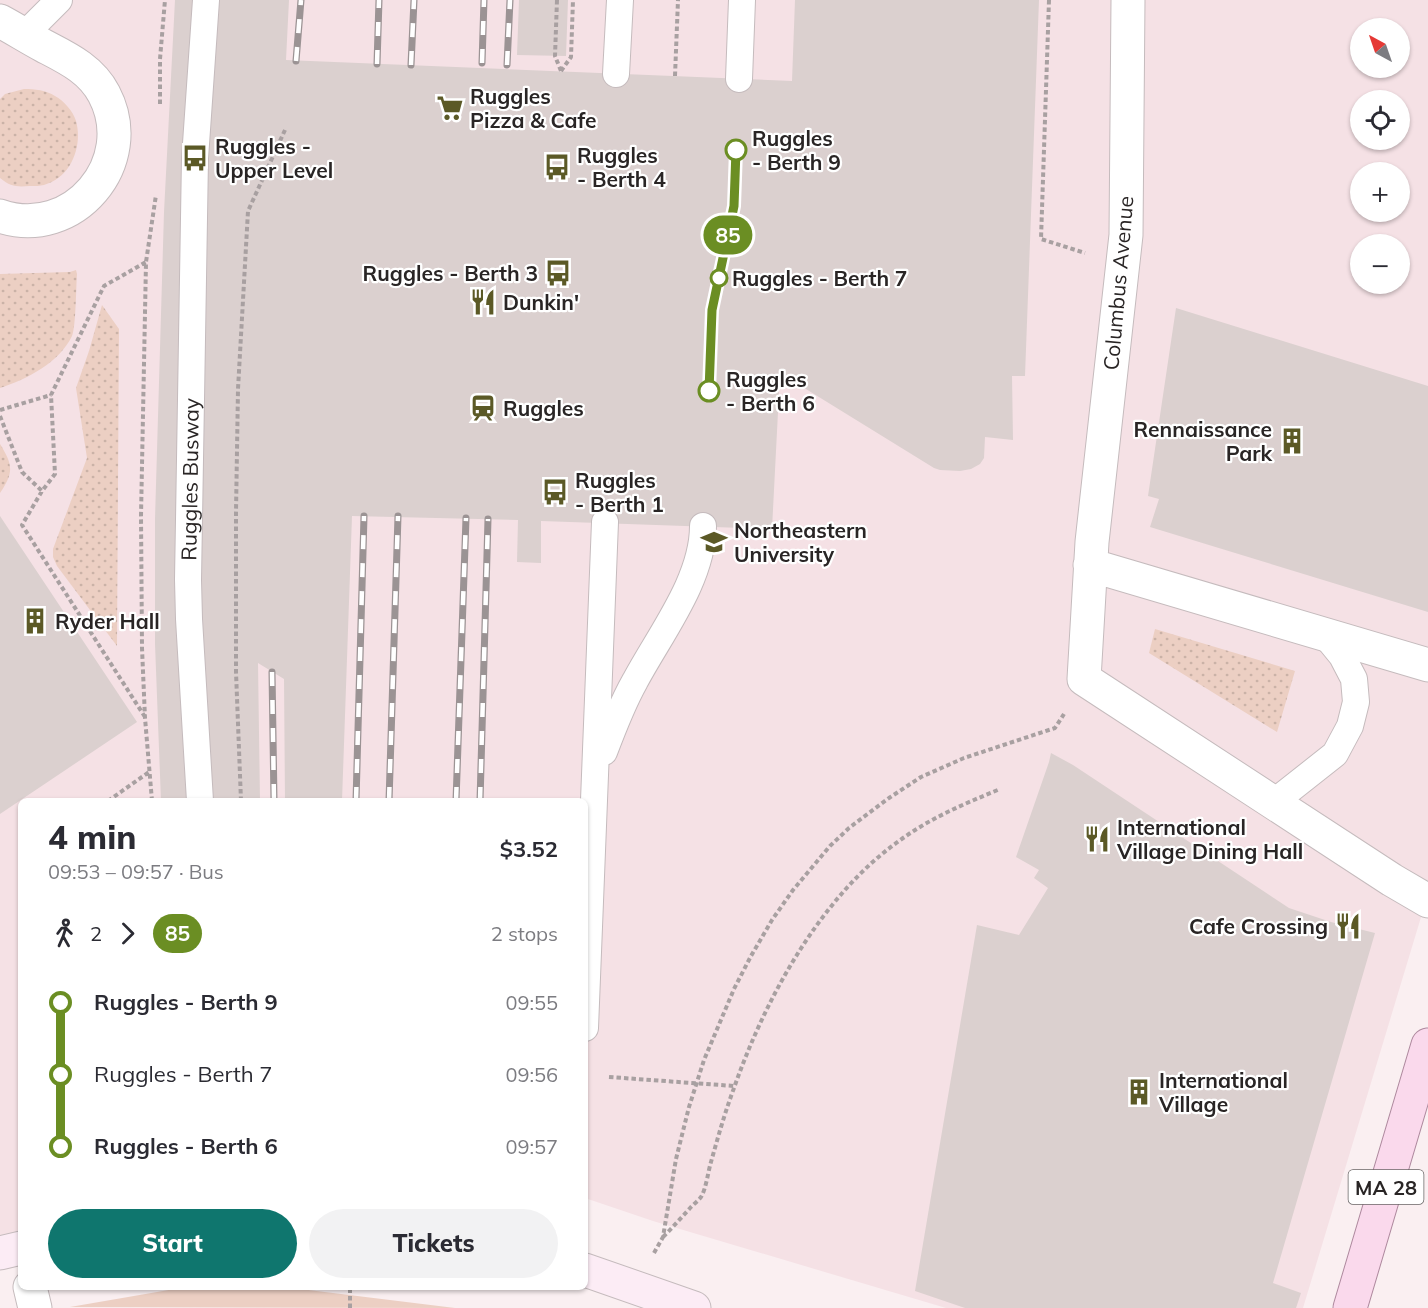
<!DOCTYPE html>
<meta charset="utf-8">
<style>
:root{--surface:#fff;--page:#f2f2f3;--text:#2b2b33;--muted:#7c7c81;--accent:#0f766e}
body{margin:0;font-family:Mulish,sans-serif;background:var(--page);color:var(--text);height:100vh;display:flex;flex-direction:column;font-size:22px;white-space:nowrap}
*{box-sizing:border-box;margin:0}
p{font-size:20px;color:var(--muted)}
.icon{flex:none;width:33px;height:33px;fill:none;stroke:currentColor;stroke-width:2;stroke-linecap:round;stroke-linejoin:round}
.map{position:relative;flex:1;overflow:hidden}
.panel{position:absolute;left:18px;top:798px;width:570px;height:492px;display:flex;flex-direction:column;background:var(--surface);border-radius:9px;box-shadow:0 2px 4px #0004}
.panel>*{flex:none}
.badge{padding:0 12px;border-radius:20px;font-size:21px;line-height:39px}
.needle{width:39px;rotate:320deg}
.tools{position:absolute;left:1350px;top:18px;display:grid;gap:12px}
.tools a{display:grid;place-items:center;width:60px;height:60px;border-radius:50%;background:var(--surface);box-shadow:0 2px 4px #0004;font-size:30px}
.map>.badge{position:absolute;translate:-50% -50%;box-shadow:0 0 0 3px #fff}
.legs{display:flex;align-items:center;gap:9px;height:66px;padding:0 30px;font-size:20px}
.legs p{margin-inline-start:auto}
.head{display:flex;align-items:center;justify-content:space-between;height:102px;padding:0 30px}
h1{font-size:33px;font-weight:800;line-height:45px}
.primary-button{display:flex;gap:12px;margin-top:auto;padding:12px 30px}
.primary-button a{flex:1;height:69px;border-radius:36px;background:var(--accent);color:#fff;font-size:24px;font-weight:800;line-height:69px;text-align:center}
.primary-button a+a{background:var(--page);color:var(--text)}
ul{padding:0 30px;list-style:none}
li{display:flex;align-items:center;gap:21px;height:72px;font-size:22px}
li i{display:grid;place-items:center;width:9px;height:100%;margin:0 8px;background:currentColor}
li i::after{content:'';width:15px;height:15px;margin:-8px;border:4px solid;border-radius:50%;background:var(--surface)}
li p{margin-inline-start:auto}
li:first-child i{background:linear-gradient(#0000 50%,currentColor 0)}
li:last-child i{background:linear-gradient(currentColor 50%,#0000 0)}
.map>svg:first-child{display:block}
.built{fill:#f5e1e5;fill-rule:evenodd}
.grass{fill:url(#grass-dots)}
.park{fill:#eccfc3}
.building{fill:#dbd0cf}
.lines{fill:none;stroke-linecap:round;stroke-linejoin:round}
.lane-casing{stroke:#c5bbbd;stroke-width:28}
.street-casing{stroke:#c5bbbd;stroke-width:35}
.secondary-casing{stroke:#c5bbbd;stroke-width:35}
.primary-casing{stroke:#ae899e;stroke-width:35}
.path{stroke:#a8a0a1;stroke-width:4;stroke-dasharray:4.5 3;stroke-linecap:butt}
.lane{stroke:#fff;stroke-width:26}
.street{stroke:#fff;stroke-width:33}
.secondary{stroke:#fcecf5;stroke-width:33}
.primary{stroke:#fad9ec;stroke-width:33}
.rail-casing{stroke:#9b9394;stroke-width:7}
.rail{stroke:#fff;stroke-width:4.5;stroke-dasharray:14;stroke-linecap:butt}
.line-1-casing{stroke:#fff;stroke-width:14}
.line-1{stroke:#6b8e23;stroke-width:9}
.stop-1-dot{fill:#fff;stroke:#6b8e23;stroke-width:3}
.labels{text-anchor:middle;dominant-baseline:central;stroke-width:4.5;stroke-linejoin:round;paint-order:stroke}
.shield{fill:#fff;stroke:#696666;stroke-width:1.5}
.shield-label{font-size:20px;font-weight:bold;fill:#292525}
.poi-label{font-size:21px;font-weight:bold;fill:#292525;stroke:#fff;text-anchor:start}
.stop-label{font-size:21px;font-weight:bold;fill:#292525;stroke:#fff;text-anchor:start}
.street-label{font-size:21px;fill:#292525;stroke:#fff}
</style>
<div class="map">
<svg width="1428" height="1308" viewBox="0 0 1428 1308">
<defs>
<pattern id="grass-dots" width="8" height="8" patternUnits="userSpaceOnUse" patternTransform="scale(1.5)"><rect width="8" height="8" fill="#eccfc3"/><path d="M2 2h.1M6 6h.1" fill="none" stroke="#cab2a7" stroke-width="1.8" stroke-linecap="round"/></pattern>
</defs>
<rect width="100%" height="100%" fill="#faeff1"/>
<path class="built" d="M0,0H1428V894L1303,1308H946L653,1221L585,1198V801H21V1248L0,1253ZM1360,28H1400V68H1360ZM1360,100H1400V140H1360ZM1360,172H1400V212H1360ZM1360,244H1400V284H1360Z"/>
<path class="grass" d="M24,89C35,89 46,90 55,96C64,101 73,111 76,121C83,146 71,178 44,185C40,186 35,186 30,186C17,187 11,187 0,178V99L5,94Z
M76,270L77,274C76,287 76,327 72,336C59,363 27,379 0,388V274L70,272Z
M102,305L119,329L117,646L57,566L53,557V549L87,458L76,388L89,351Z
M0,444C13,465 14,472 0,493Z
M1155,629L1295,671L1277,732L1149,653Z"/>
<path class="park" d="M186,1287H284L455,1308L70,1307Z"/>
<path class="building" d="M175,0H289L286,60L792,81L795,0H1039L1025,376H1012L1013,440L985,437L984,458L980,464L971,469L960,471L940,470L934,468L780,373L772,529L541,521V563L517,562L518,520L352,516L342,801H285L284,679L258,663L260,801H161L155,644V519L164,212Z
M519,0H568L566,56L517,55Z
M1176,308L1428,386V612L1150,527L1159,499L1148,496Z
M0,516L137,722L0,814Z
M1051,753L1073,765L1289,908L1331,922L1375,933L1273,1283L1301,1293L1296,1308H965L915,1291L977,925L1019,935L1048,888L1034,878L1039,870L1016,857L1049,762Z"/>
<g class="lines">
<g class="lane-casing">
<g id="lane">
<path d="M24,35L59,0"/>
<path d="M616,74L620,0"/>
<path d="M739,79L742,0"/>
<path d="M604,752C613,728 622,704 635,681C660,634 703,580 703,526"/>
<path id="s1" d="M200,801L189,619L188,580L195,158L206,0"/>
<path d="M1273,803L1335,754L1350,726L1356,702L1354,679L1342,656L1324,634"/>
<path d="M585,1028L605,522"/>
</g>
</g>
<g class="street-casing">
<path id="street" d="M1128,0L1126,235L1092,542L1084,679L1392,880L1428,901
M0,21C15,29 29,38 44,46C67,58 91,69 104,94C140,162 73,241 0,216
M1090,565L1428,665
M30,1287L35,1308"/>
</g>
<g class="secondary-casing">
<path id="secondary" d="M0,1253L21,1248
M585,1270L694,1308"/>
</g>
<g class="primary-casing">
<path id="primary" d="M1350,1308L1428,1045"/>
</g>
<path class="path" d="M557,0L555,56L561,71
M1049,0L1041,239L1085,253
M561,71L571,57L573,0
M675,76L678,0
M160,104V59L165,0
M0,410L51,395
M0,416L22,472L42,491
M145,717L22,525L42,491L55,474L51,395L104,286L146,262
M108,801L149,772
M152,801L145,718L142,648L141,516L146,262L156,195
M241,801L236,672V512L238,389L248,211L285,130
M609,1077L734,1086
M663,1237C673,1227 682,1217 691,1207C694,1204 698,1201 701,1197C706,1189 708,1172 711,1162C718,1137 725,1112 734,1088C765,999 821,896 899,841C930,818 964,804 1000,789
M654,1253L663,1237L676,1159L689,1107L704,1060L734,989L751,956L772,920L793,890L830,846L849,828L889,798L921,777L964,758L1055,728L1064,714
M350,1308V1287"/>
<use href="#lane" class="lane"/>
<use href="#street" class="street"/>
<use href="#secondary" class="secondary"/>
<use href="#primary" class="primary"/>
<g class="rail-casing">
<path id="rail" d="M296,61L301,0
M482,63L484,0
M377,64L379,0
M411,65L414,0
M507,65L510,0
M272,672L274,801
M356,801L364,516
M389,801L398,516
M456,801L466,518
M480,801L488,519"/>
</g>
<use href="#rail" class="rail"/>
</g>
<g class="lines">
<g class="line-1-casing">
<path id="line-1" d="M709,391L712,310L734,206L736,150"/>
</g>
<use href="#line-1" class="line-1"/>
</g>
<defs>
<g id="supermarket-bare" transform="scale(2.07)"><path d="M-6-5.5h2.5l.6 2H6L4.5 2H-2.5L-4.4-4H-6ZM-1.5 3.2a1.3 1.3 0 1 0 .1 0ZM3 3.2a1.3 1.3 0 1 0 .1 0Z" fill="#5b5926" stroke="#fff" stroke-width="2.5" paint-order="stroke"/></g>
<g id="bus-bare" transform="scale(2.07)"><path d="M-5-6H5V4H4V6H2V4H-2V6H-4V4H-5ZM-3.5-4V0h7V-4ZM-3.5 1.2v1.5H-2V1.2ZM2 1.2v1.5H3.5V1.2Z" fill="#5b5926" stroke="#fff" stroke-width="2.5" paint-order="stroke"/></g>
<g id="restaurant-bare" transform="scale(2.07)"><path d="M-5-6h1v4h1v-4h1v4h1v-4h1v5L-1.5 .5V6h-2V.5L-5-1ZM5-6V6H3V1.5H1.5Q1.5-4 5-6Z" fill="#5b5926" stroke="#fff" stroke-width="2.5" paint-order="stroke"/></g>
<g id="station-bare" transform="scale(2.07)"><path d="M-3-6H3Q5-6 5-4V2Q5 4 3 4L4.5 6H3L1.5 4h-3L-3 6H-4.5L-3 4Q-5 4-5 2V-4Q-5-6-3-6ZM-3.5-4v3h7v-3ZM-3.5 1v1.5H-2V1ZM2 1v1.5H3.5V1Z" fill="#5b5926" stroke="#fff" stroke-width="2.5" paint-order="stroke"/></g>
<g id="building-bare" transform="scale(2.07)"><path d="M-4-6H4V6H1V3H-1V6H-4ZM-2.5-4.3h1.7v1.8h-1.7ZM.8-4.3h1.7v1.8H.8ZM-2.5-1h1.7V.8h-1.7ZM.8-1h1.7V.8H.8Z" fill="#5b5926" stroke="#fff" stroke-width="2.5" paint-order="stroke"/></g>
<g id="university-bare" transform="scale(2.07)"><path d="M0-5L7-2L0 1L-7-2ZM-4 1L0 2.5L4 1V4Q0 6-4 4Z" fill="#5b5926" stroke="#fff" stroke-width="2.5" paint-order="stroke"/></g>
</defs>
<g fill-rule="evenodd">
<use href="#supermarket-bare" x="450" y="108"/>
<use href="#bus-bare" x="195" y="158"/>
<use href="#bus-bare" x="557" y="167"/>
<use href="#bus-bare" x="558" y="273"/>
<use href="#restaurant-bare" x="483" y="302"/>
<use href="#station-bare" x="483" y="408"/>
<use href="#building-bare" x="1292" y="441"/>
<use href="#bus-bare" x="555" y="492"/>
<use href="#university-bare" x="714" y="542"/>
<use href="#building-bare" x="35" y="621"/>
<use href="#restaurant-bare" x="1097" y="839"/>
<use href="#restaurant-bare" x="1348" y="926"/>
<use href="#building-bare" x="1139" y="1092"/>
</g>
<g class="stop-1-dot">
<circle cx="736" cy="150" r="10"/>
<circle cx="719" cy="278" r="8"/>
<circle cx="709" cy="391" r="10"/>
</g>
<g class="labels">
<rect class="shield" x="1348.5" y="1170" width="75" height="34" rx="4.5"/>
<g class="shield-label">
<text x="1386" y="1187">MA 28</text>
</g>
<g class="poi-label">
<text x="470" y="96">Ruggles<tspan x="470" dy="24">Pizza &amp; Cafe</tspan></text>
<text x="215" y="146">Ruggles -<tspan x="215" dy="24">Upper Level</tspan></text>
<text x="577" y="155">Ruggles<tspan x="577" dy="24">- Berth 4</tspan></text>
<text x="538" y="273" text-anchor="end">Ruggles - Berth 3</text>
<text x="503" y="302">Dunkin'</text>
<text x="503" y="408">Ruggles</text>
<text x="1272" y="429" text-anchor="end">Rennaissance<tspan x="1272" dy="24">Park</tspan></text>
<text x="575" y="480">Ruggles<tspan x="575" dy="24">- Berth 1</tspan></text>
<text x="734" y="530">Northeastern<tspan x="734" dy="24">University</tspan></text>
<text x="55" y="621">Ryder Hall</text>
<text x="1117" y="827">International<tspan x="1117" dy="24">Village Dining Hall</tspan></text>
<text x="1328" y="926" text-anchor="end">Cafe Crossing</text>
<text x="1159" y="1080">International<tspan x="1159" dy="24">Village</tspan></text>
</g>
<g class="stop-label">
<text x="752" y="138">Ruggles<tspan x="752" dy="24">- Berth 9</tspan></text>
<text x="732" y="278">Ruggles - Berth 7</text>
<text x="726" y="379">Ruggles<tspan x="726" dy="24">- Berth 6</tspan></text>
</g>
<g class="street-label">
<text transform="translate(1118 283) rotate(-85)">Columbus Avenue</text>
<text stroke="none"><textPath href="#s1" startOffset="322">Ruggles Busway</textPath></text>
</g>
</g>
</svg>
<div class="tools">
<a><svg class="needle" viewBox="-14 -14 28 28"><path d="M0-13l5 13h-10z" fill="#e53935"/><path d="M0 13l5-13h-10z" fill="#7c7c81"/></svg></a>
<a><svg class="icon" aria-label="locate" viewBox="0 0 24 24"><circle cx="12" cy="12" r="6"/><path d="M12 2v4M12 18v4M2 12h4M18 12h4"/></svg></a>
<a>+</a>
<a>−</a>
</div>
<b class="badge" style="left:728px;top:235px;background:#6b8e23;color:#fff">85</b>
<section class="panel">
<div class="head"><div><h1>4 min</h1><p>09:53 – 09:57 · Bus</p></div><b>$3.52</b></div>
<div class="legs"><svg class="icon" aria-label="walk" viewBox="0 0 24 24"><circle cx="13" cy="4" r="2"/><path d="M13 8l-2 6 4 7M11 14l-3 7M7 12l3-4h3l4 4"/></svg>2<svg class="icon" aria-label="forward" viewBox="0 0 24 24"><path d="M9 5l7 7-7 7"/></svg><b class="badge" style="background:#6b8e23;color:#fff">85</b><p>2 stops</p></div>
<ul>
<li><i style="color:#6b8e23"></i><b>Ruggles - Berth 9</b><p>09:55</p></li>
<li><i style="color:#6b8e23"></i><span>Ruggles - Berth 7</span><p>09:56</p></li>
<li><i style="color:#6b8e23"></i><b>Ruggles - Berth 6</b><p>09:57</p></li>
</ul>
<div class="primary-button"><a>Start</a><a>Tickets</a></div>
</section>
</div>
